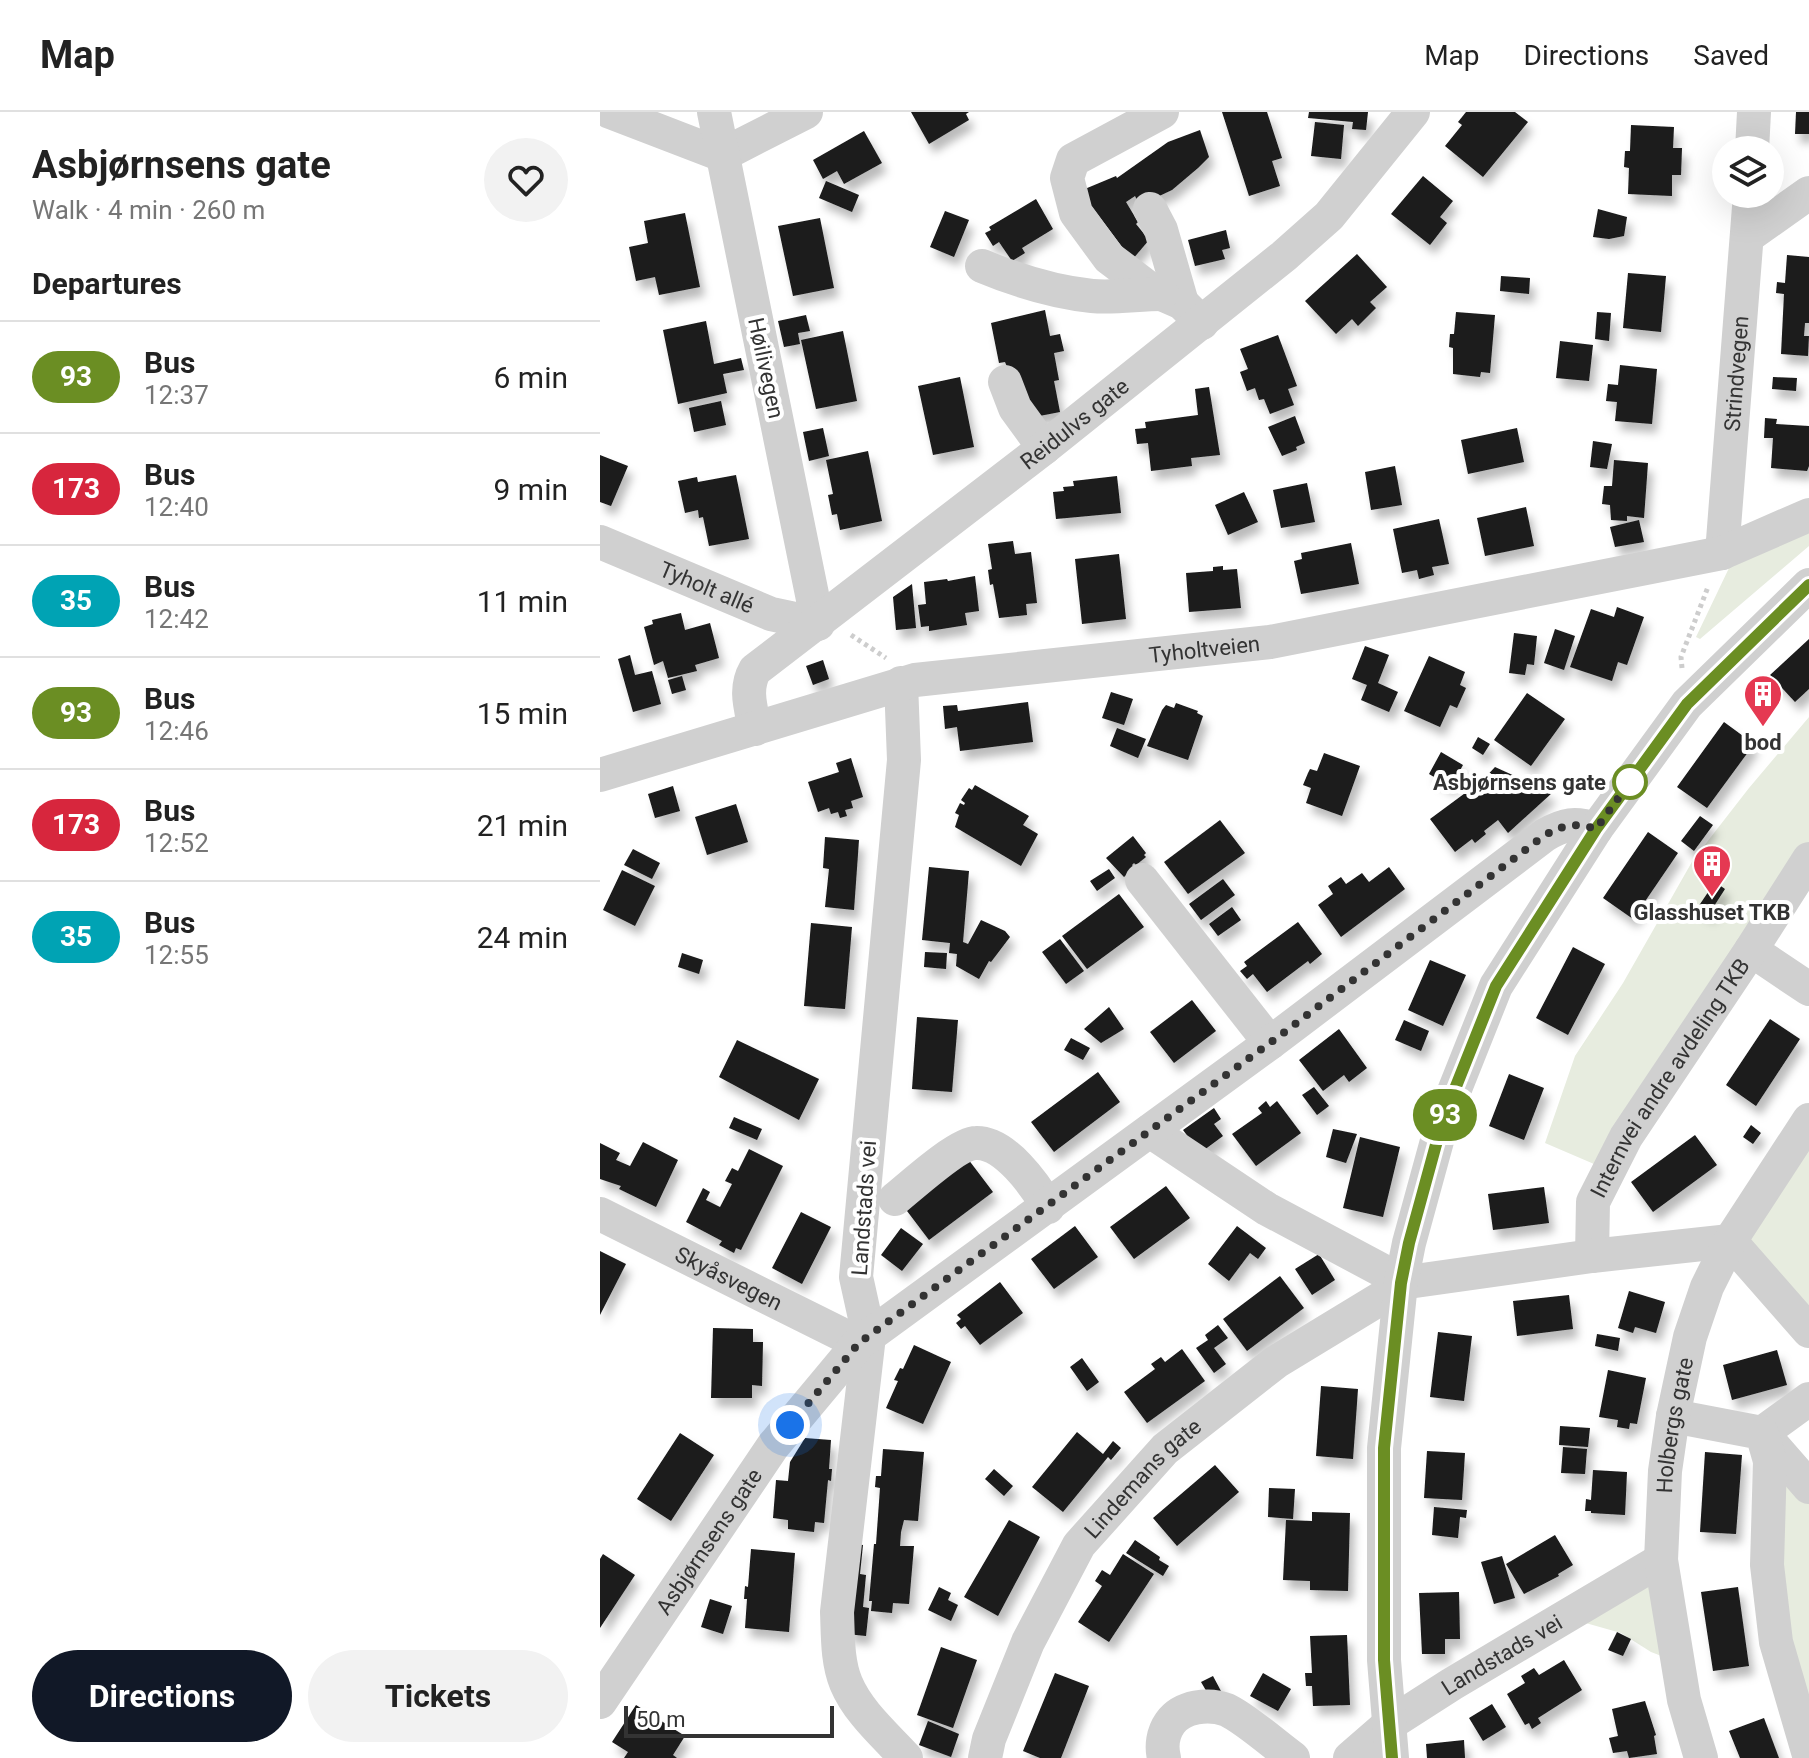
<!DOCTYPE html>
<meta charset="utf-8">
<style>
:root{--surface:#fff;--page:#f2f2f2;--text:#222;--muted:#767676;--line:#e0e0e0;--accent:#111827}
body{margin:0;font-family:Roboto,sans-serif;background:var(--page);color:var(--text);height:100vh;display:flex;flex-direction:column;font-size:30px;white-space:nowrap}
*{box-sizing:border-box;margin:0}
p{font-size:26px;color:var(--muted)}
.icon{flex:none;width:44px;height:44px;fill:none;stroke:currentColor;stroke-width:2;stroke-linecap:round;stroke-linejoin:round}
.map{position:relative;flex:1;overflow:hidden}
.side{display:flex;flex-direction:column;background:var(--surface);width:600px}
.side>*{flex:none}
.badge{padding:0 16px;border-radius:26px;font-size:28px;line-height:52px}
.buttons{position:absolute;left:1112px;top:24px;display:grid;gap:16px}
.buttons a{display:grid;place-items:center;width:72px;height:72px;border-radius:50%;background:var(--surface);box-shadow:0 8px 32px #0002;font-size:40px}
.scale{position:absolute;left:24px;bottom:20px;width:210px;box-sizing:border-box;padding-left:8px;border:4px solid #333;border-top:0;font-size:22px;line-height:28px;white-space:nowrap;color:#333;-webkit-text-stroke:6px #fff;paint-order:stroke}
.you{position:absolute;width:40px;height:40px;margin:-20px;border:6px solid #fff;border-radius:50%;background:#1a73e8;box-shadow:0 0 0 12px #1a73e833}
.map>.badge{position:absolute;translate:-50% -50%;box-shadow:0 0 0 4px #fff}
h2{padding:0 32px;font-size:30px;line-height:72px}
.round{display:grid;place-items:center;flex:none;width:84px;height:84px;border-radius:42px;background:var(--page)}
.headline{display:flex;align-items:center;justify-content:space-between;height:136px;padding:0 32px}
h1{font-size:38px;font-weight:700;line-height:60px}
.button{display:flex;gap:16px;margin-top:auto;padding:16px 32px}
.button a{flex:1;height:92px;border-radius:48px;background:var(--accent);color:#fff;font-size:32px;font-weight:700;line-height:92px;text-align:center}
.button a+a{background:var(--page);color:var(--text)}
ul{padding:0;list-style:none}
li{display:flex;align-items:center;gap:24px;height:112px;padding:0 32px;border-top:2px solid var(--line)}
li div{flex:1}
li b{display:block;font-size:30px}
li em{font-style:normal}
li .badge{min-width:88px;font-weight:700;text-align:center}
header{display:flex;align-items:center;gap:48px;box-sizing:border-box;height:112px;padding:0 40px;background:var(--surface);border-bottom:2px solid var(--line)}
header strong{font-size:38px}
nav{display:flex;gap:44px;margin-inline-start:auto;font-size:28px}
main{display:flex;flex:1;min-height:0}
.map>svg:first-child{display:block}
.green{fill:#e7ecdf}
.building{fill:#1a1a1a;filter:url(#shadow)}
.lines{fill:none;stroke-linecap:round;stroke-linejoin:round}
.path{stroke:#cdcdcd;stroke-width:5;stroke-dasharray:4 4;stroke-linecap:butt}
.minor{stroke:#d0d0d0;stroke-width:34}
.line-casing{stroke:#fff;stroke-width:18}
.line{stroke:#6b8e23;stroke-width:12}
.walk{stroke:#333;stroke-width:8;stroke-dasharray:0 14.4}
.stop-dot{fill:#fff;stroke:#6b8e23;stroke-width:4}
.labels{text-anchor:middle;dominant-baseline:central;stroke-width:8;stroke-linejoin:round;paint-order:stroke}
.street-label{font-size:22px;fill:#333;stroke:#fff}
.poi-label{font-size:22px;font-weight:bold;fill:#333;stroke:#fff}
.stop-label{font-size:22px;font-weight:bold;fill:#333;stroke:#fff;text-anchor:end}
</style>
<header>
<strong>Map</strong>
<nav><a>Map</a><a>Directions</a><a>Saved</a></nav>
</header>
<main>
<section class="side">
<div class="headline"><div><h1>Asbjørnsens gate</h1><p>Walk · 4 min · 260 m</p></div><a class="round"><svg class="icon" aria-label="heart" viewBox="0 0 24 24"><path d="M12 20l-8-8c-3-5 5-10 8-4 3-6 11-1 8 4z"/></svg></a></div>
<h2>Departures</h2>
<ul>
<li><span class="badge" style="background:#6b8e23;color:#fff">93</span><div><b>Bus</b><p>12:37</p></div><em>6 min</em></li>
<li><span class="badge" style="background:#d7263d;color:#fff">173</span><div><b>Bus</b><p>12:40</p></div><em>9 min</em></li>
<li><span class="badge" style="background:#00a3b4;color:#fff">35</span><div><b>Bus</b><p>12:42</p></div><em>11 min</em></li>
<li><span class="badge" style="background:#6b8e23;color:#fff">93</span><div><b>Bus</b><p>12:46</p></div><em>15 min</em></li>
<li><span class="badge" style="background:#d7263d;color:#fff">173</span><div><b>Bus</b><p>12:52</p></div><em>21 min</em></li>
<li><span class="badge" style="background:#00a3b4;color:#fff">35</span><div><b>Bus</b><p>12:55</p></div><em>24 min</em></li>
</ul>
<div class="button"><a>Directions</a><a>Tickets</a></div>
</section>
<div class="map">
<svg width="1209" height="1646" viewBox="0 0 1209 1646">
<defs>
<filter id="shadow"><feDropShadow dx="5" dy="9" stdDeviation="4" flood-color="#0004"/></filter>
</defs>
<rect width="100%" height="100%" fill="#fff"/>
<path class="green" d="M1209,416V434L1100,527L1096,525L1129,456Z
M1209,605V747L994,1052L945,1031L975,944L1023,871L1093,748L1149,676Z
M1209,1008V1220L1130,1129Z
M1184,1349L1209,1375V1643L1176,1530Z
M1061,1448L1077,1550L1051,1540L1021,1521L975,1508Z"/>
<path class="building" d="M311,0H369L366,2L369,8L329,32Z
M622,0H667L682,46L672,49L680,74L649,84Z
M709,0H768L766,18L752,17L753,10L708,6Z
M866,0H915L928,10L883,65L845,34L862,13L858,10Z
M1196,0H1209V22H1195Z
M715,10L744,13L741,47L711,44Z
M1031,13L1074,15L1073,36H1082L1081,63H1072V84L1028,82L1029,56L1024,55L1025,39H1030Z
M600,18L609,45L598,56L572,78L540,93L535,84L526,90L538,110L536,112L549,128L532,148L480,79L516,64L517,66L568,30Z
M264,19L282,51L244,72L237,59L223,67L213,48Z
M823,64L853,89L840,105L847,111L830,133L791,102Z
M226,69L259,83L252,100L219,86Z
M436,87L453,117L422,136L425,141L412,149L399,130L393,134L385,121L391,118L389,115Z
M998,97L1027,105L1024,124L1009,127L993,125Z
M345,99L369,108L354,145L330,135Z
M85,101L100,175L59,183L55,165L36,169L29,135L48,131L44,109Z
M220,106L234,176L193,184L178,114Z
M626,118L630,136L622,138L625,147L595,154L588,128Z
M757,142L787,175L770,190L776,196L758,214L752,207L736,222L705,189Z
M1187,143L1209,145V211H1205L1204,224H1209L1208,244L1181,242L1184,182L1176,181L1177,170L1185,171Z
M1028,161L1066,164L1061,220L1023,216Z
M901,164L930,166L929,182L900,179Z
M445,198L450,224L460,222L464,239L454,241L459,268L454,269L460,300L429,306L405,250L399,251L391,211Z
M856,200L895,203L890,261L881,260L880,265L853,262V236L849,235L850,222H854Z
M997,200L1011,201L1009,229L995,227Z
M206,203L210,219L198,221L200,232L184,235L178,209Z
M106,209L114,252L141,246L144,258L123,262L127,281L78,292L63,218Z
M243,219L257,289L216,297L201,228Z
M678,223L697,274L688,277L694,293L670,302L664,287L659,288L655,276L647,279L640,260L648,257L640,237Z
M960,229L993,233L989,269L956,266Z
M1020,253L1057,257L1052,312L1015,309L1017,290L1006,289L1008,272L1018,273Z
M360,265L374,335L333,343L318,274Z
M1173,265L1197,266L1196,279L1172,277Z
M609,275L620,343L591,346L592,354L551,359L548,331L537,332L535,317L546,316L545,310L598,303L595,277Z
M121,289L126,313L94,320L89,296Z
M695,304L705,331L696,335L697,338L682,344L668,315Z
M1165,306L1177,307L1176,312L1209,314V354L1207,359L1171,356L1173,326H1164Z
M223,316L229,344L209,349L203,320Z
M917,316L924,350L868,362L861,328Z
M993,329L1012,332L1007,357L990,355Z
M268,339L282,409L240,418L237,402L232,403L228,383L233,382L226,348Z
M0,343L28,354L11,394L0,390Z
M1014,348L1048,351L1044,406L1027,404V409L1011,408L1010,393L1002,392L1004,374H1012Z
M795,354L802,393L771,398L765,360Z
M136,363L149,427L109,434L103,405L99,406L98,398L85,401L78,369L97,365L98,370Z
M517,364L521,401L456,407L453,380L464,379L463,375L474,374L473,369Z
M707,371L715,410L681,416L673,378Z
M644,380L658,410L628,423L615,393Z
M926,395L934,434L885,444L877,406Z
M839,407L849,452L832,455L834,463L819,467L817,458L802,461L793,417Z
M1039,408L1044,430L1015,435L1010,415Z
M413,429L415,442L431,440L437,491L426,492L427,503L399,506L393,472L390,473L388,458L392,457L388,432Z
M751,431L759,472L701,482L694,449L702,447L701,441Z
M519,442L526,507L482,512L475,447Z
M623,454V458L637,457L641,496L589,500L586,461L613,459V455Z
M375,464L379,499L365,501L367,513L329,519V514L321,515L318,493L326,492L324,470L347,467L348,469Z
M312,472L316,516L296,518L293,485Z
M1017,495L1044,505L1027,553L1018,550L1012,569L970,555L991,497L1014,505Z
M81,501L85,518L110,511L119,546L95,553L97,559L68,566L63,549L54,553L44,515L53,512L52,508Z
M955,517L975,524L964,558L944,551Z
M914,521L937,524L934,553L927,552L925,563L909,561Z
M1209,527V577L1195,590L1170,563Z
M765,534L789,543L778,571L798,580L789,600L761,588L767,573L752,567Z
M30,543L35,563L52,559L61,592L33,600L18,547Z
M829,544L865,560L860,573L866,576L857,596L850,593L840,615L804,599Z
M223,548L229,567L213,573L206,554Z
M82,564L86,578L72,582L68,568Z
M511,580L533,587L524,613L502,606Z
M927,581L965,607L931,654L894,628Z
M428,590L433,630L360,639L357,615L345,617L343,594L357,593L358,599Z
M576,591L598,599L597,601L603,604L588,648L547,634L562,598L566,593L574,596Z
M1124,610L1154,632L1107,696L1077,675Z
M517,616L546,627L538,646L510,634Z
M878,625L890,632L883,643L872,636Z
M841,640L863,653L851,675L829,662Z
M724,641L760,654L742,704L706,691L711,676L703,673L708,661L710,657L717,659Z
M251,646L263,685L251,689L253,696L245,698L247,704L240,706L238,700L231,702L229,696L218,700L208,670L239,660L236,651Z
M895,655L952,681L908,721L898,708L884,719L886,722L875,731L872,727L855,740L830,707L876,673L883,682L888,679L881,670Z
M375,673L429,704L423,713L438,722L421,754L355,715L359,703L355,701L360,691L364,693L365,691L361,688L369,676L372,678Z
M73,674L80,699L55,706L48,682Z
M136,692L148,730L107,743L95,705Z
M1100,704L1113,713L1094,739L1081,729Z
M620,708L645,741L588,782L564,750Z
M1048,720L1078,741L1033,807L1003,786Z
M533,724L546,741L544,743L546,745L536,753L534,751L532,753L534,756L524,765L506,746Z
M225,725L259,728L254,798L225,795L229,757L223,756Z
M33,737L60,751L52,767L24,753Z
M329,755L369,759L363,830L368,832L381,808L405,819L410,825L391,850L389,849L379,867L356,854L357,842L349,841L350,831L322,828Z
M789,755L805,777L741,825L718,793L733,782L728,774L741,765L746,772L762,761L769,770Z
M509,757L515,766L497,779L490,769Z
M22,758L55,774L35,814L3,798Z
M623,767L635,783L601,808L589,792Z
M1115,770L1125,777L1109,802L1098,795Z
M519,782L544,815L487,857L462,824Z
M632,795L641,808L618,824L609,812Z
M698,810L722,842L710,852L708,849L667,880L653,862L647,867L640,859L647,854L644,850Z
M211,811L252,815L245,897L204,894Z
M460,827L484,859L466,872L442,840Z
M973,835L1005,852L968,923L936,906Z
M325,840L347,841L346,857L324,855Z
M82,841L103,848L99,862L78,855Z
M830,848L866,863L843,914L808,898Z
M592,888L616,919L574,951L550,920Z
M509,895L524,917L501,931L484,917Z
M317,905L358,908L352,980L312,977Z
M1170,907L1200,927L1156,994L1126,973Z
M804,908L829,919L821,939L795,928Z
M739,917L767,956L749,970L744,963L723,979L699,948Z
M471,926L490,936L483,948L464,938Z
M137,928L219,967L199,1008L119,965Z
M498,960L520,990L454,1040L431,1010Z
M909,962L944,976L924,1028L889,1014Z
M714,975L729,994L717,1003L702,983Z
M666,989L670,995L677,989L701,1021L656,1054L632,1022L662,1001L658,996Z
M614,996L621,1007L614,1012L623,1024L600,1041L583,1018Z
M134,1005L162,1017L157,1028L129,1016Z
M1151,1013L1161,1021L1153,1032L1143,1025Z
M733,1017L757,1022L746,1051L726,1045Z
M1095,1023L1117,1053L1053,1100L1031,1070Z
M760,1025L800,1035L783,1105L743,1096Z
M43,1030L78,1048L56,1095L19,1077L21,1074L0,1067V1031L20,1041L16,1048L30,1054Z
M149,1037L183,1054L141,1138L136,1136L134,1141L119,1133L122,1129L86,1110L103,1076L110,1080L106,1088L120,1095L132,1072L125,1069L132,1056L138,1059Z
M368,1047L393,1080L329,1128L304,1095Z
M566,1074L590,1106L534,1147L510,1115Z
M944,1075L949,1111L893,1118L888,1082Z
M201,1100L231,1115L202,1172L172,1156Z
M475,1114L498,1145L454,1177L431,1147Z
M637,1114L666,1136L658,1147L650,1141L629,1169L608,1152Z
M301,1116L323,1132L302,1159L281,1143Z
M0,1139L26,1152L0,1203Z
M719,1142L735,1168L712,1183L695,1157Z
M680,1164L704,1196L647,1239L623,1207Z
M400,1170L423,1201L380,1233L365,1214L361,1217L356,1211L361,1207L357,1203Z
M1029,1179L1065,1190L1056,1221L1035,1215L1033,1221L1018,1216Z
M969,1183L973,1217L917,1224L913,1189Z
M618,1213L628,1226L614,1236L626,1252L614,1261L596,1236L608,1228L605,1223Z
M113,1216L153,1217V1230H163L162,1274L152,1273V1286H111Z
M838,1220L872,1224L864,1289L830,1285Z
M997,1222L1020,1226L1018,1239L995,1234Z
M314,1233L351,1250L323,1312L286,1296L298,1269L294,1268L300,1256L303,1257Z
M582,1237L605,1269L547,1311L524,1280L555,1257L551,1252L561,1245L565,1250Z
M1177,1238L1187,1273L1132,1288L1123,1253Z
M482,1246L499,1270L487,1279L470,1255Z
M1008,1258L1046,1266L1037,1312L1030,1311L1029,1317L1017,1315L1018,1308L999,1305Z
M721,1274L758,1277L753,1347L716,1344Z
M960,1314L990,1316L988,1335L959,1333Z
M477,1320L503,1342L513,1329L521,1336L511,1348L508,1345L463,1400L432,1375Z
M80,1321L114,1343L71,1409L37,1387Z
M205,1326L231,1328L229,1357H232L231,1369L228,1368L224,1411L215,1410L214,1420L188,1417V1408L173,1406L176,1368L188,1369L190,1350Z
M963,1335L987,1337L985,1362L961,1361Z
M283,1337L324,1340L318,1409L304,1408L301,1420L300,1434H314L309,1492L293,1491L292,1501L271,1499L272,1489H269L274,1432H276L280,1376L275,1375L276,1364H281Z
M827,1339L865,1341L862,1388L824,1386Z
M1105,1340L1142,1343L1136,1422L1100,1420Z
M615,1353L639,1380L577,1434L553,1406Z
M394,1357L413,1374L404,1384L385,1367Z
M993,1358L1027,1360L1025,1403L991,1401V1399H985L986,1387L991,1388Z
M669,1376L695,1377L693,1407L668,1405Z
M834,1395L867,1398L866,1406L860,1405L858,1426L832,1423Z
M712,1400L750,1401L748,1479L710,1478V1469L683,1468L686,1408L712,1409Z
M409,1408L440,1425L398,1504L364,1485Z
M955,1423L973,1453L958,1462L959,1464L924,1482L906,1452Z
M535,1428L560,1445L559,1448L569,1454L563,1464L526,1441Z
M255,1432L263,1433L260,1462L266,1463L263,1495L269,1496L266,1524L247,1522Z
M151,1437L195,1441L189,1520L145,1516L147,1487H144L145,1474L148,1475Z
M3,1442L35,1463L0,1516V1447Z
M523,1442L554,1462L509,1530L478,1510L502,1474L495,1469L502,1458L510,1463Z
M902,1444L915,1486L894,1492L881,1450Z
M339,1475L351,1481L348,1488L358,1493L351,1509L328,1498Z
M1138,1475L1149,1554L1113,1559L1101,1480Z
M859,1480L860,1527H845V1542H822L819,1481Z
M110,1487L132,1494L123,1522L101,1515Z
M1017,1520L1031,1527L1023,1544L1008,1538Z
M747,1523L750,1593L713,1594L712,1574H706L705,1561H712L710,1524Z
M341,1535L377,1548L353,1616L317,1603Z
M964,1548L982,1578L938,1606L941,1611L932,1617L929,1611L925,1613L907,1582L925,1571L921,1564L934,1556L939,1563Z
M455,1561L489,1574L461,1646H440L423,1639Z
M663,1561L691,1577L678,1599L650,1584Z
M613,1564L622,1581L611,1587L601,1570Z
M1045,1589L1056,1623L1054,1624L1057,1642L1029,1646L1027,1639L1013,1641L1009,1626L1018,1624L1012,1597Z
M892,1592L906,1615L883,1629L869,1606Z
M36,1593L85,1624L73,1643L77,1646H24L28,1640L12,1630Z
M1164,1606L1179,1646H1140L1129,1619Z
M328,1609L359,1622L351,1645L319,1633Z
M864,1628L865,1646H827L826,1632Z"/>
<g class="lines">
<path class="path" d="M251,523L286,546
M1082,556L1081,545L1108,475"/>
<g class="minor">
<path d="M10,0L122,43L206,0"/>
<path d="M562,0L473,48L467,66L476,101L509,146L550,177L582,191L602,211"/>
<path d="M1152,38L1154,0"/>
<path d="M550,97L561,118L582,191"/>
<path d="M1148,124L1209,81"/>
<path d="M382,154C418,169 453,180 492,184C515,186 539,182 562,182"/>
<path d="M405,270L415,296L444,336"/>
<path id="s1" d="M0,430L171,502L218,512L114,0"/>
<path id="s2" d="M1122,441L1150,82"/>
<path d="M301,571L304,648L256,1165L269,1224L237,1500C238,1523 237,1549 246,1571C258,1600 285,1623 306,1646"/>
<path id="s3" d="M155,617C151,596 144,577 155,558L444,336L684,144L729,104L813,0"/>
<path id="s4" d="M0,663L315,568L670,530L1122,441L1209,403"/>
<path d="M542,768L670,931"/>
<path d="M1151,838L1209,877"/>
<path d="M550,1019L667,1097L787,1161L801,1171"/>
<path d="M295,1087C311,1074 358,1031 376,1031C405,1030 435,1073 448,1095"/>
<path id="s5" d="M0,1102L259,1231"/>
<path d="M1130,1129L1209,1219"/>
<path id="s6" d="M992,1144L993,1090L1026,1025L1151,838L1209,747"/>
<path d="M1209,1287L1162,1321L1209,1375"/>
<path d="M1073,1304L1162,1321L1170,1349L1167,1453L1176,1530L1209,1643"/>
<path id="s7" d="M0,1590L173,1334L259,1231L670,931L945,723C964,712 975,710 996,717"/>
<path id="s8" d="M385,1646L389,1627L428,1530L479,1433L565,1337L676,1250L783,1185L801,1171L992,1144L1130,1129"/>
<path d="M564,1646C561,1634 563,1621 570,1611C582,1594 609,1591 627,1598C646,1607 675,1633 693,1646"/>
<path id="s9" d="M750,1646L788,1613L852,1572L1061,1448"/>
<path d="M792,1646L784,1548V1336L801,1171L809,1131L843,1007L896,874L996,717L1087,592L1209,473"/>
<path id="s10" d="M1101,1646L1084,1588L1061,1448L1065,1359L1073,1304L1090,1225L1107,1175L1130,1129L1209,1008"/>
</g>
</g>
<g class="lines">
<g class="line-casing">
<path id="line" d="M792,1646L784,1548V1336L801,1171L809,1131L843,1007L896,874L996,717L1087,592L1209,473"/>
</g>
<use href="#line" class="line"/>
<path class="walk" d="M190,1313L259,1231L670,931L945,723C964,713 975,710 996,717L1032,667L1030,670"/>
</g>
<defs>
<g id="building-pin" transform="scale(2)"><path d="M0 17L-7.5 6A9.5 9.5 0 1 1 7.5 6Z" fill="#e53952" stroke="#fff"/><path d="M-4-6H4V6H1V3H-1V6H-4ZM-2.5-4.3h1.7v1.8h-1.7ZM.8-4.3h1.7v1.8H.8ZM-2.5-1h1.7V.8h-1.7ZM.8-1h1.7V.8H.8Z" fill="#fff"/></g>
</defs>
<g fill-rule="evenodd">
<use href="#building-pin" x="1163" y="582"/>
<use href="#building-pin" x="1112" y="752"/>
</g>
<circle class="stop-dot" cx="1030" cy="670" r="16"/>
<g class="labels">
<g class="street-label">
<text transform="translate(166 256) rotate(78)">Høilivegen</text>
<text stroke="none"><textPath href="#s2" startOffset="180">Strindvegen</textPath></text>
<text stroke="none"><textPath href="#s3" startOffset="464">Reidulvs gate</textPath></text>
<text stroke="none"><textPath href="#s1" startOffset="116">Tyholt allé</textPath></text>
<text stroke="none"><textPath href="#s4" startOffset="620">Tyholtveien</textPath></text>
<text stroke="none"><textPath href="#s6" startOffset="200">Internvei andre avdeling TKB</textPath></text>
<text transform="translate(264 1096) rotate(-86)">Landstads vei</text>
<text stroke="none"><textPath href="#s5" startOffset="144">Skyåsvegen</textPath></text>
<text stroke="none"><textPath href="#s10" startOffset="338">Holbergs gate</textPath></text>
<text stroke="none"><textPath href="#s8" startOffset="326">Lindemans gate</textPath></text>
<text stroke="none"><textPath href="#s7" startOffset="194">Asbjørnsens gate</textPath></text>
<text stroke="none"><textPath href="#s9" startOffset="184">Landstads vei</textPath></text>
</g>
<g class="poi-label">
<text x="1163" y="630">bod</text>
<text x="1112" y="800">Glasshuset TKB</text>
</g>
<g class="stop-label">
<text x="1006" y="670">Asbjørnsens gate</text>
</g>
</g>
</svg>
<div class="buttons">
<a><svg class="icon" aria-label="layers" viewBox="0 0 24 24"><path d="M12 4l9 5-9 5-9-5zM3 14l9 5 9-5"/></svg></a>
</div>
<div class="scale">50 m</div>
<div class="you" style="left:190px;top:1313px"></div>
<b class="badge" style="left:845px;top:1003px;background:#6b8e23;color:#fff">93</b>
</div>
</main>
